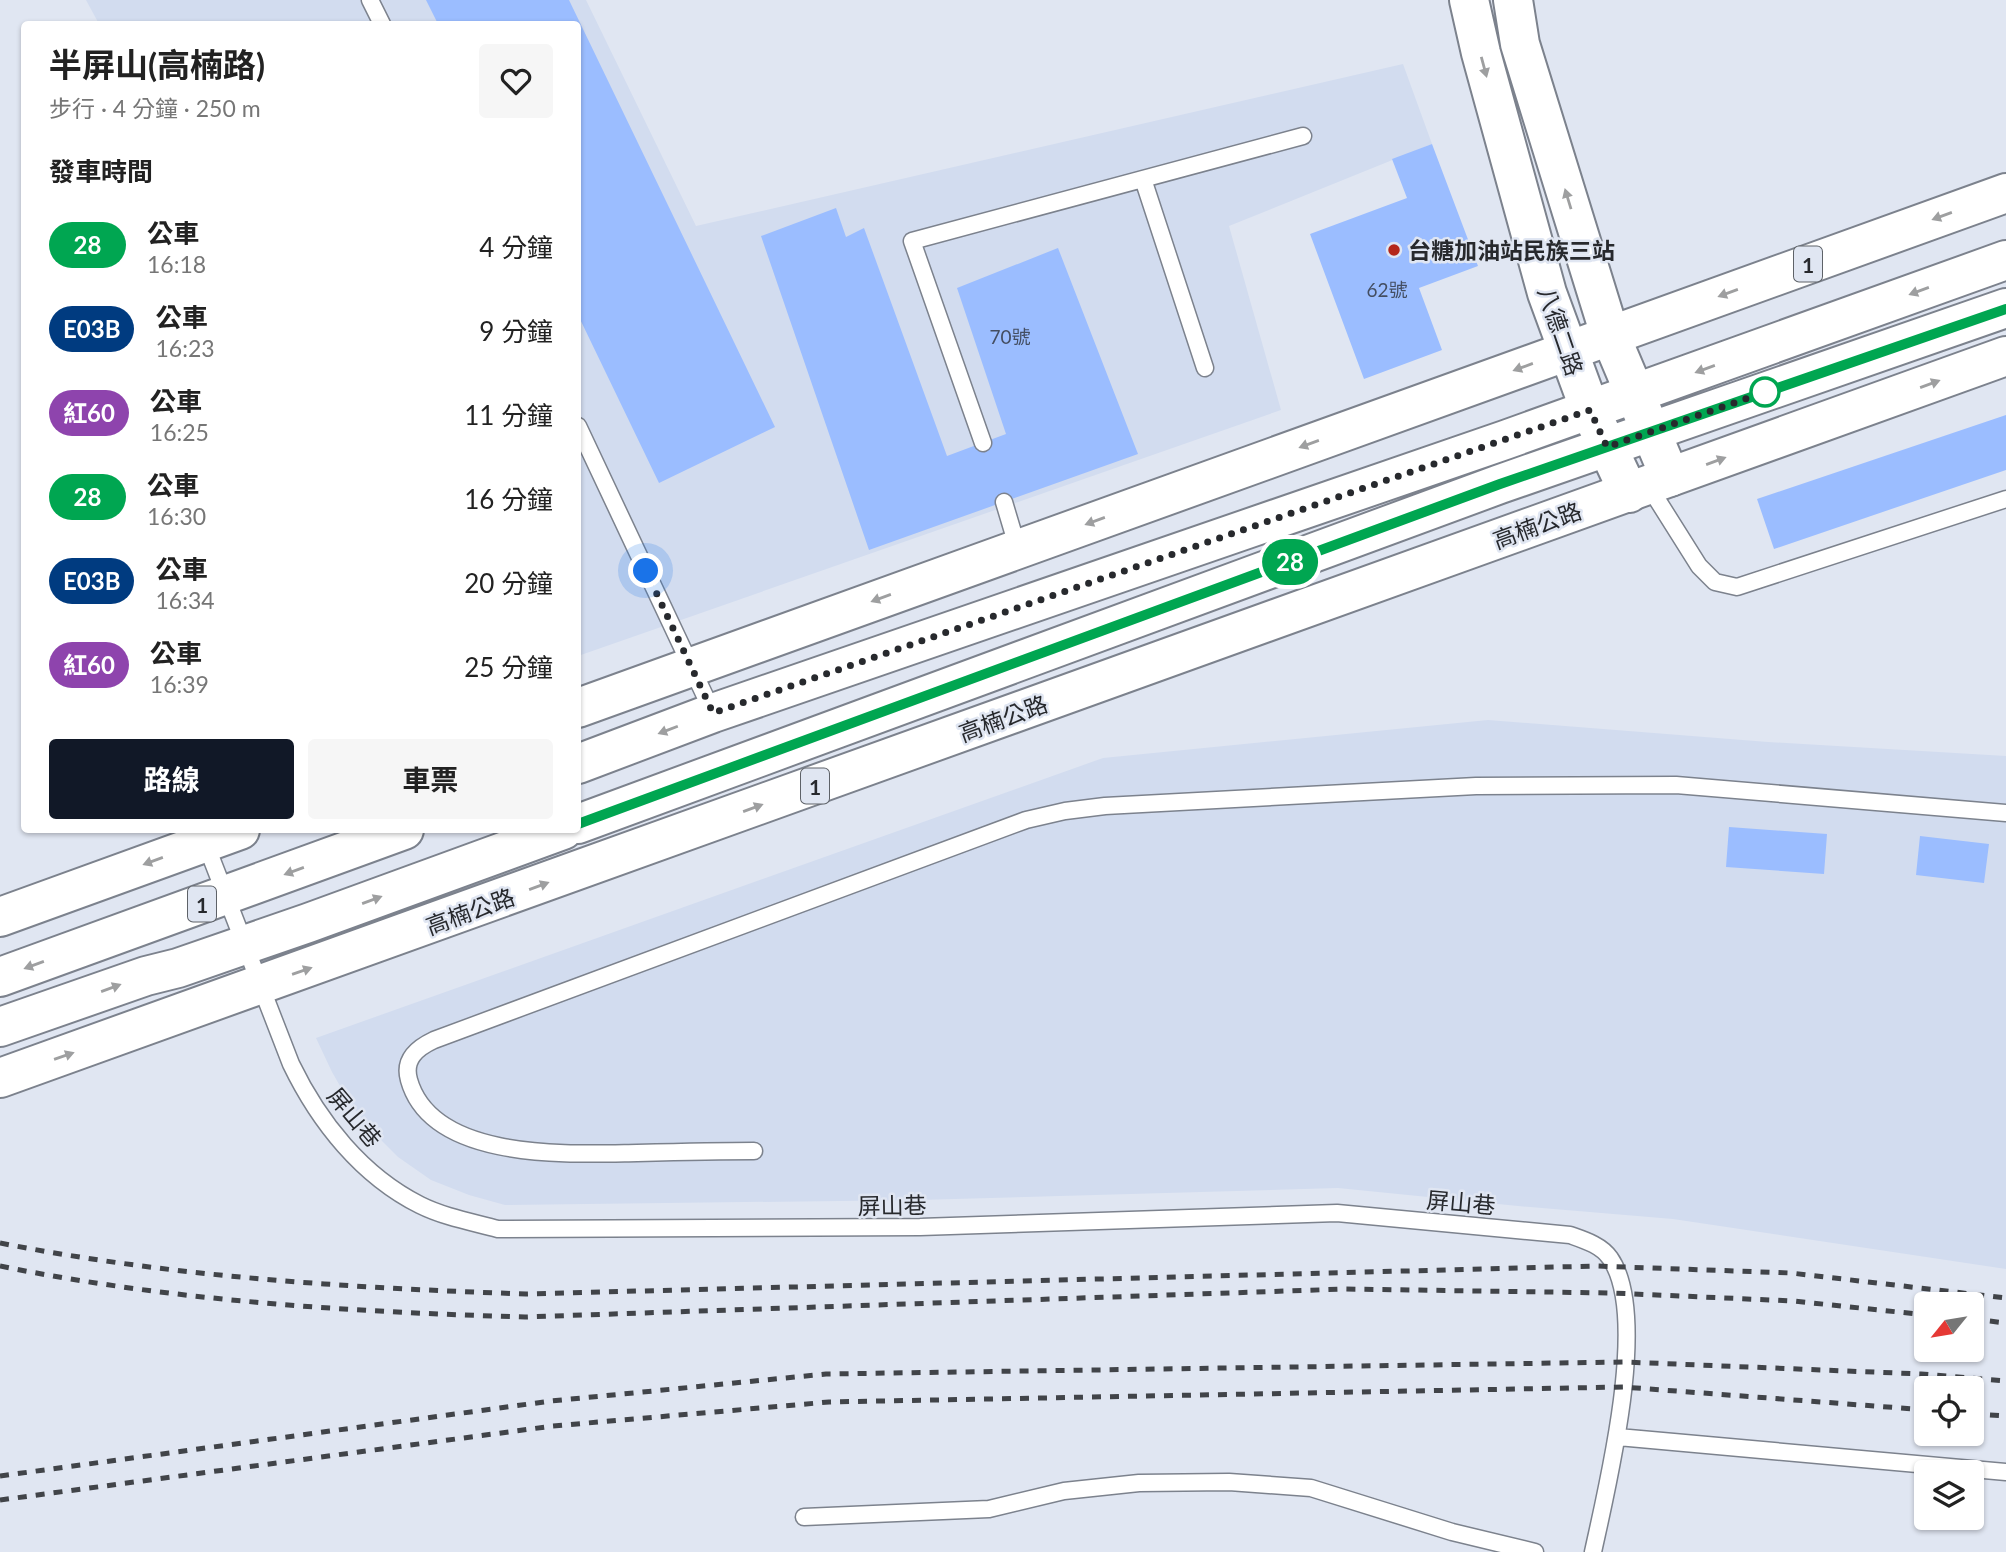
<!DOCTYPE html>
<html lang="zh-TW">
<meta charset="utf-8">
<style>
:root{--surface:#fff;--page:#f6f6f6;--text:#222;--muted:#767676;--accent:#111827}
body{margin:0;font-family:Lato,"Noto Sans TC",sans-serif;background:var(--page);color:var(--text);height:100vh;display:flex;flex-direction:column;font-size:26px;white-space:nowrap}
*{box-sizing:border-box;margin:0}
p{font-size:23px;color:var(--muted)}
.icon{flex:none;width:38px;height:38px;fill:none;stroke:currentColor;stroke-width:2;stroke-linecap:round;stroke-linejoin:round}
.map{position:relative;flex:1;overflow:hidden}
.side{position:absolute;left:21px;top:21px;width:560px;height:812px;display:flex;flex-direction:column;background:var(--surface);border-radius:7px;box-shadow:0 2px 5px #0004}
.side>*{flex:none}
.badge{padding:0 14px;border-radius:23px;font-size:24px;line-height:46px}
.needle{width:46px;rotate:240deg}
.buttons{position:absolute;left:1914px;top:1292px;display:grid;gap:14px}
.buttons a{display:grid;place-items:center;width:70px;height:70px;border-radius:7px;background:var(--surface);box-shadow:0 2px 5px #0004;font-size:35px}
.you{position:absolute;width:35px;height:35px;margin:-18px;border:5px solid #fff;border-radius:50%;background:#1a73e8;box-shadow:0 0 0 10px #1a73e833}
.map>.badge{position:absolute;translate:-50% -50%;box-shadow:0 0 0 4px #fff}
h2{padding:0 28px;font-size:26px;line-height:63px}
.round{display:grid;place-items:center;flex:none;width:74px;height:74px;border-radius:7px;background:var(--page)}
.headline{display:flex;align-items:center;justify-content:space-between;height:119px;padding:0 28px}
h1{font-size:33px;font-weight:700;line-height:52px}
.action{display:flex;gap:14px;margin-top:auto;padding:14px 28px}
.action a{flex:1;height:80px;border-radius:7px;background:var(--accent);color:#fff;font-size:28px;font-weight:700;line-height:80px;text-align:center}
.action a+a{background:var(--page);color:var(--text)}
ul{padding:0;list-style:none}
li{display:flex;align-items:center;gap:21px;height:84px;padding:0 28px}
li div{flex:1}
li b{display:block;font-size:26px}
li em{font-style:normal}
li .badge{min-width:77px;font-weight:700;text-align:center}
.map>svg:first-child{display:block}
.built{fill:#d2dcef}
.building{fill:#9bbdff}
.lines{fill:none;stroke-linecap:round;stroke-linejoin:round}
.lane-casing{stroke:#7c828d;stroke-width:19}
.secondary-casing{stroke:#7c828d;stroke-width:42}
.primary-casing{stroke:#7c828d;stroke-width:42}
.lane{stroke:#fff;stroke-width:16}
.secondary{stroke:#fff;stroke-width:38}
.primary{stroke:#fff;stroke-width:38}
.rail{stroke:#414449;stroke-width:5;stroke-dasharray:9 9;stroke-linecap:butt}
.oneway{fill:#9e9fa0}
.line-casing{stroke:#fff;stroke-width:16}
.line{stroke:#00a651;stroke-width:10}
.walk{stroke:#27292d;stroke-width:7;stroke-dasharray:0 12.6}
.poi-dot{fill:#b4261a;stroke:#e0e6f2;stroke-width:2.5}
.stop-dot{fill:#fff;stroke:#00a651;stroke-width:3.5}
.labels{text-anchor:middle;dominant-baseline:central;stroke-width:5;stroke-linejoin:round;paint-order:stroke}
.number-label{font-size:19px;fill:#444e62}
.shield{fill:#e0e6f2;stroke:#5e6268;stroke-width:2}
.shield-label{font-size:21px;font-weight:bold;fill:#27292d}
.poi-label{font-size:23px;font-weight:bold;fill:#27292d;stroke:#e0e6f2;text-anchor:start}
.street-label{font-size:23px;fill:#27292d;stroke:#e0e6f2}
</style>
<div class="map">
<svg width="2006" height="1552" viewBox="0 0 2006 1552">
<rect width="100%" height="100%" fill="#e0e6f2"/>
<path class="built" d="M86,0H586L696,226L1403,64L1432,144L1229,226L1281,410L578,656V24H99Z
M1488,720L1768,742L2006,756V1269L1673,1219L1518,1206L1338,1188L919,1200L505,1205L469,1195L431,1180L398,1157L372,1131L351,1105L332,1072L316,1038L1103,758Z"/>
<path class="building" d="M426,0H569L775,427L659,483L578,315V24H438Z
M1432,144L1478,266L1419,288L1442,350L1364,379L1310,234L1407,198L1392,159Z
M836,208L846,237L864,228L947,456L1006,434L957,288L1058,248L1138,454L869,550L761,236Z
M2006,415V470L1774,549L1757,499Z
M1729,827L1827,834L1824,874L1726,867Z
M1920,836L1989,844L1984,883L1916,875Z"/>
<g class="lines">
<g class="lane-casing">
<path id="lane" d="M370,0L382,24
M1143,179L1205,368
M578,426L713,713
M983,443L912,241L1303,136
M1648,485L1699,566L1715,582L1737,587L2006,499
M1004,502L1018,549
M205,842L291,1064C319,1122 362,1176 420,1205C444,1217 472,1222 498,1229L920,1227L1337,1213L1570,1235C1584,1240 1601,1245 1610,1258C1650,1315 1607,1487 1593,1552
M754,1151C715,1151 676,1152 637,1153C571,1154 432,1162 409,1080C403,1059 417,1048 434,1040L1026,820L1065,811L1105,806L1476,786L1676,785L2006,813
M1618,1437L2006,1472
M804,1517L989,1509L1064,1491L1139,1483L1229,1482L1311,1488L1452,1532L1535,1552"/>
</g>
<g class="secondary-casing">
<path id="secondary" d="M1469,0L1481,53L1547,293L1590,410L1629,493
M1513,0L1520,44L1610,335L1670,477"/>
</g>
<g class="primary-casing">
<path id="primary" d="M578,708L2006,193
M578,764L713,713L1505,440L2006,260
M578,824L1500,484L2006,308
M0,917L240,830
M0,977L404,830
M0,1027L146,976L178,968L308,923L563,830
M0,1078L2006,356"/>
</g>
<use href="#lane" class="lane"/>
<use href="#secondary" class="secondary"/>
<use href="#primary" class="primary"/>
<path class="rail" d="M0,1243C173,1277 350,1288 526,1294L1596,1266L1791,1273L2006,1298
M0,1266C173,1301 350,1312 525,1317L1345,1289L1612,1293L1793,1301L1927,1315
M1972,1319L2006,1323
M1972,1414L2006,1416
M0,1476L551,1401L826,1374L1625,1362L1921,1374L2006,1381
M0,1500L553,1426L829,1402L1623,1387L1927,1410"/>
</g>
<defs><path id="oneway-solid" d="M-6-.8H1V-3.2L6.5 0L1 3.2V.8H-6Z" transform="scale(1.75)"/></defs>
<g class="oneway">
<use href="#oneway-solid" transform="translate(1484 67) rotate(75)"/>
<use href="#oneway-solid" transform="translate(1568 199) rotate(-107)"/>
<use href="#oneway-solid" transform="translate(1942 216) rotate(160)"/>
<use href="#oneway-solid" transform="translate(1919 291) rotate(160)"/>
<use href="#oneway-solid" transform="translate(1728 293) rotate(160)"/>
<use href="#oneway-solid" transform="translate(1523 367) rotate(160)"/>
<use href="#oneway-solid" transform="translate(1705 369) rotate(160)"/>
<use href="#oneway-solid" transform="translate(1930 384) rotate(-20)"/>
<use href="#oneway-solid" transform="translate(1309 444) rotate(160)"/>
<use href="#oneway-solid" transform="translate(1716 461) rotate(-20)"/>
<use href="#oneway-solid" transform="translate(1095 521) rotate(160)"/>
<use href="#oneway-solid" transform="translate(881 598) rotate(160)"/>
<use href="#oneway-solid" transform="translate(668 730) rotate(159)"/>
<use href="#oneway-solid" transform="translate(753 808) rotate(-20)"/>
<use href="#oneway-solid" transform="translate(153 861) rotate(160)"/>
<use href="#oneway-solid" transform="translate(294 871) rotate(160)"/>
<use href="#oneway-solid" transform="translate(539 886) rotate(-20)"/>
<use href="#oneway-solid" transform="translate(372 900) rotate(-20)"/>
<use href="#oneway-solid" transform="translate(34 965) rotate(160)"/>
<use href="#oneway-solid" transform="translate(302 971) rotate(-19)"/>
<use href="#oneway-solid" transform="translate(111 988) rotate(-20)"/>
<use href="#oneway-solid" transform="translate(64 1056) rotate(-19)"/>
</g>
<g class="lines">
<g class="line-casing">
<path id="line" d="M578,824L1500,484L2006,309"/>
</g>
<use href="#line" class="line"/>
<path class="walk" d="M646,571L713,713L1590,410L1607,447L1777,388L1765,392"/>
</g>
<circle class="poi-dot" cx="1394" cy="250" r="7"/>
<circle class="stop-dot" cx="1765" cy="392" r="14"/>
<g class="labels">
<g class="number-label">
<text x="1387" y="289">62號</text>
<text x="1010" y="336">70號</text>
</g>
<g class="shield">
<rect x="1794" y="246.5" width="28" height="35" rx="5"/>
<rect x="801" y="768.5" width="28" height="35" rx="5"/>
<rect x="188" y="886.5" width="28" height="35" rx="5"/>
</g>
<g class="shield-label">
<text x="1808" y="264">1</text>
<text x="815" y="786">1</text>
<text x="202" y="904">1</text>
</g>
<g class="poi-label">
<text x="1408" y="250">台糖加油站民族三站</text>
</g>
<g class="street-label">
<text transform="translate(1561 331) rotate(71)">八德二路</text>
<text transform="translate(1537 525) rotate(-20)">高楠公路</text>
<text transform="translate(1003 718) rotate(-20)">高楠公路</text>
<text transform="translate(470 911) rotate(-20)">高楠公路</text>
<text transform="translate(355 1117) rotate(50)">屏山巷</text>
<text transform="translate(1461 1202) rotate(5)">屏山巷</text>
<text transform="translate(892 1205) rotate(-1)">屏山巷</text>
</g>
</g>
</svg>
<div class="buttons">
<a><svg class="needle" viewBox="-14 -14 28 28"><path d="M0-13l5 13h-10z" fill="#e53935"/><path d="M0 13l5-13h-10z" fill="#767676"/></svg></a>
<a><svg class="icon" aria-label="locate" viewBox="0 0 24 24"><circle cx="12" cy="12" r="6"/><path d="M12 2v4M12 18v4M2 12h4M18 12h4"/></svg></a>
<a><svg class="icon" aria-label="layers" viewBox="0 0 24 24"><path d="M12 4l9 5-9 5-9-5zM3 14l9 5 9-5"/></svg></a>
</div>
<div class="you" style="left:646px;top:571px"></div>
<b class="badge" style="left:1290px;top:562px;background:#00a651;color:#fff">28</b>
<section class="side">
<div class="headline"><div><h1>半屏山(高楠路)</h1><p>步行 · 4 分鐘 · 250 m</p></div><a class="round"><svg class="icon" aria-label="heart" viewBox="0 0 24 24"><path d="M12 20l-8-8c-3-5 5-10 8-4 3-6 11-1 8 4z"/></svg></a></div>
<h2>發車時間</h2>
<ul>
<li><span class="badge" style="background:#00a651;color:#fff">28</span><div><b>公車</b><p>16:18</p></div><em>4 分鐘</em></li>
<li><span class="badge" style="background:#003b80;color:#fff">E03B</span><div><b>公車</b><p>16:23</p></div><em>9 分鐘</em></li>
<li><span class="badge" style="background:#8e44ad;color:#fff">紅60</span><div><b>公車</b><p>16:25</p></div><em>11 分鐘</em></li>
<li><span class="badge" style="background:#00a651;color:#fff">28</span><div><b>公車</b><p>16:30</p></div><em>16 分鐘</em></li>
<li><span class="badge" style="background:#003b80;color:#fff">E03B</span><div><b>公車</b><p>16:34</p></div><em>20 分鐘</em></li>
<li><span class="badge" style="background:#8e44ad;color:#fff">紅60</span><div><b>公車</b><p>16:39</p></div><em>25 分鐘</em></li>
</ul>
<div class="action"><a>路線</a><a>車票</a></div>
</section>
</div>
